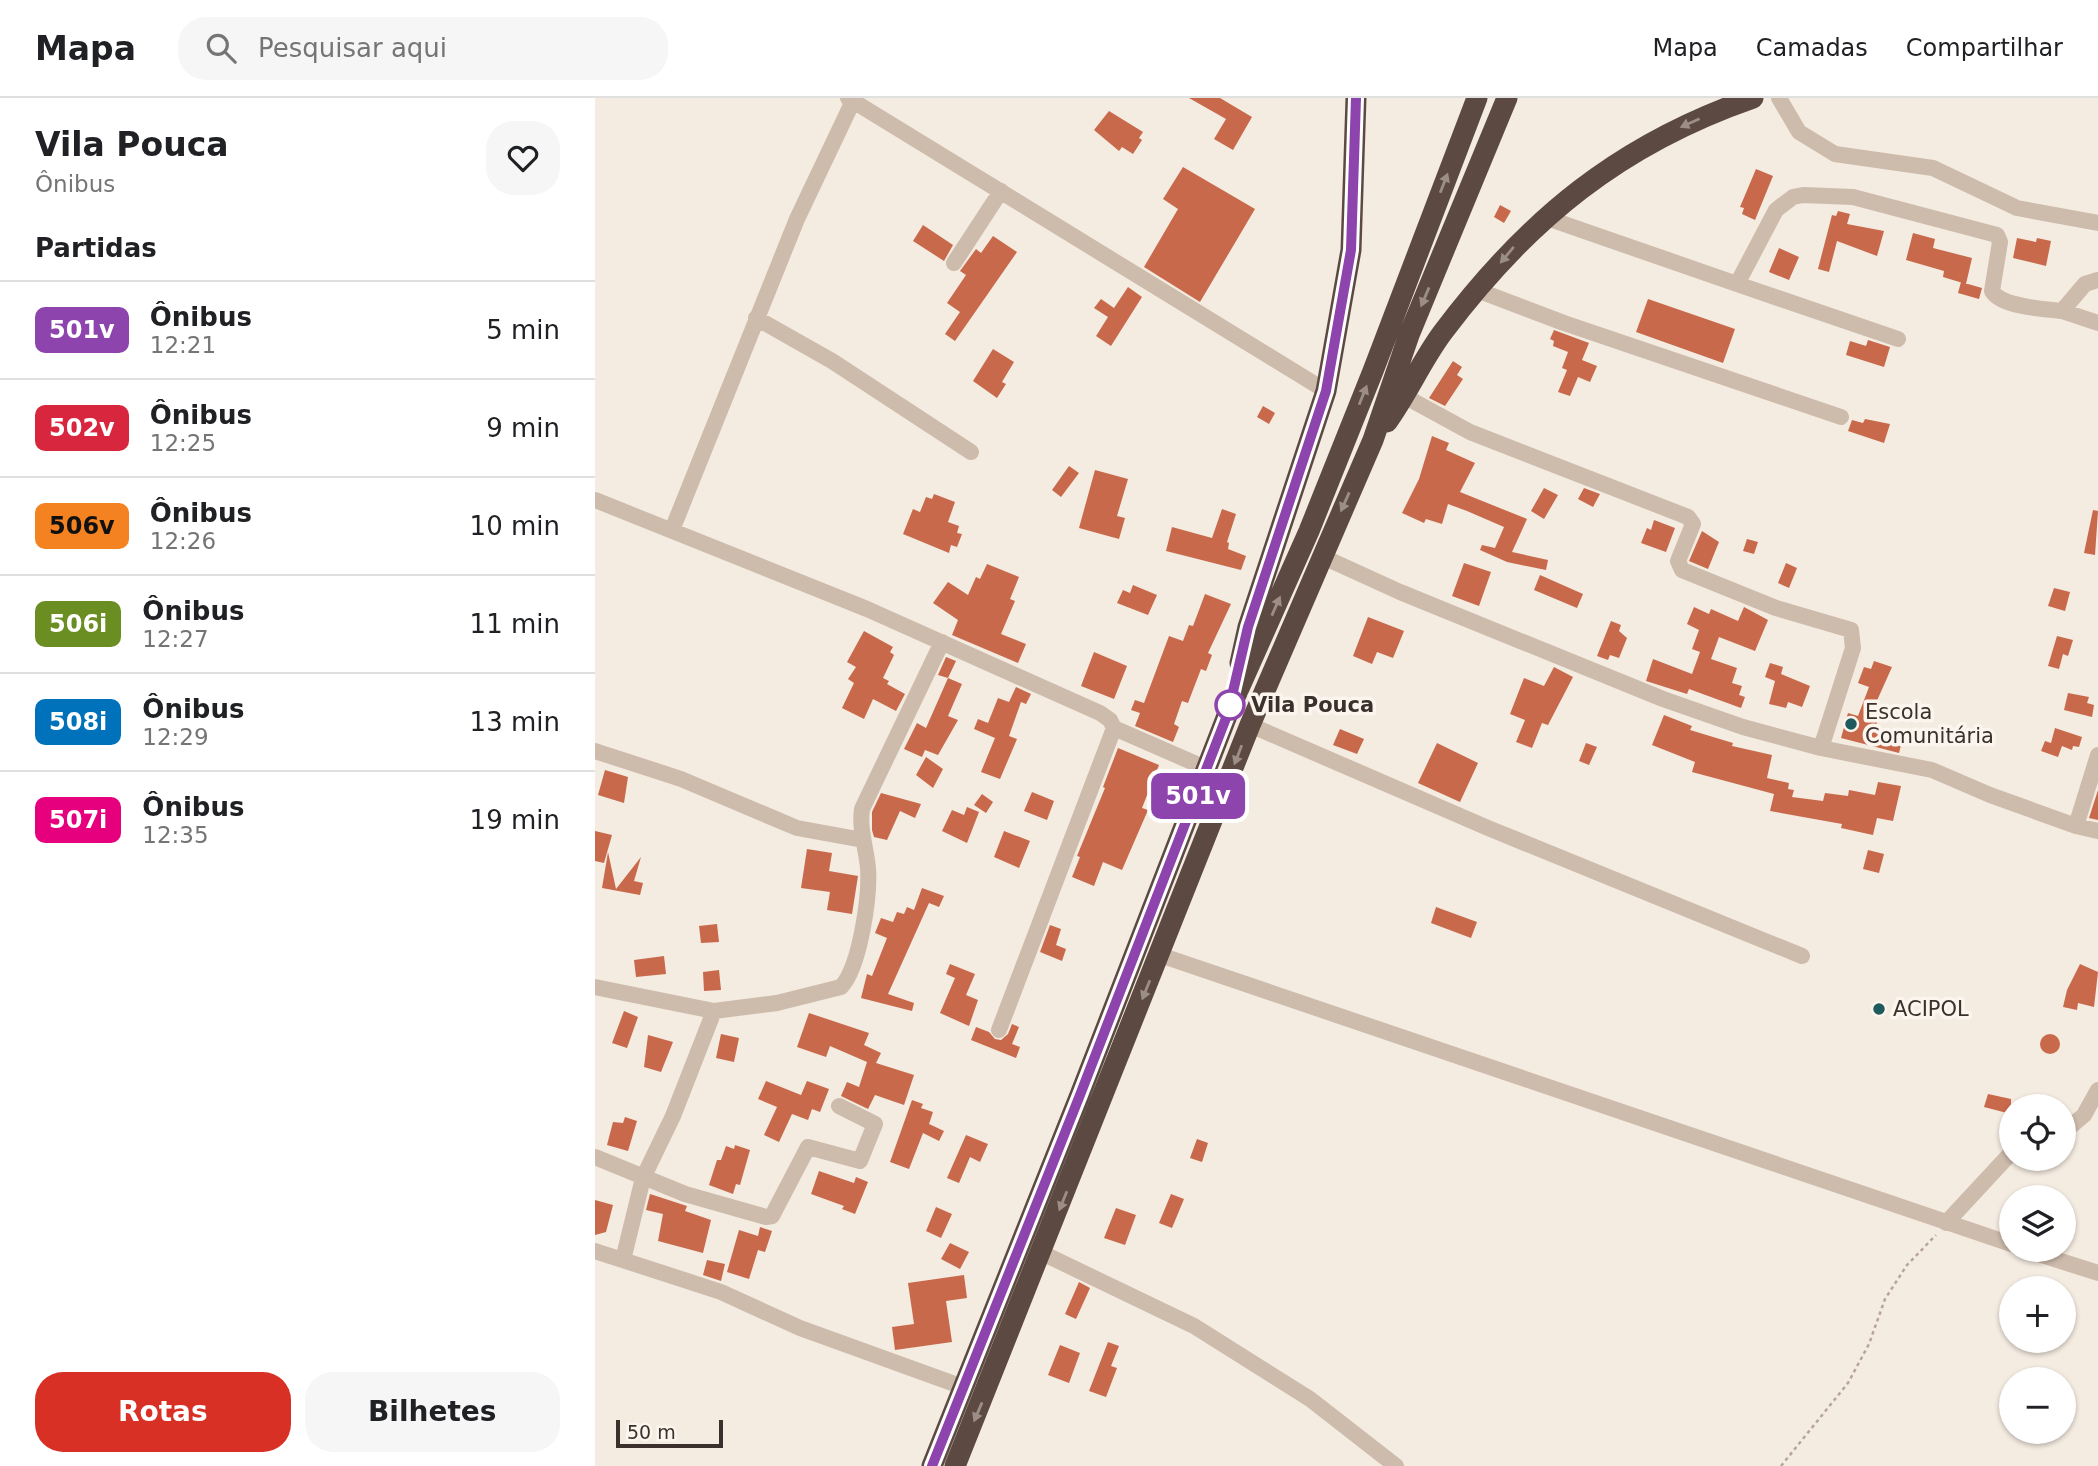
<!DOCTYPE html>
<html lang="pt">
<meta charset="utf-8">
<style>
:root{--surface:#fff;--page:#f6f6f6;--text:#202124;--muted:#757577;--line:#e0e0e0;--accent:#d93025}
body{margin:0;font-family:"DejaVu Sans",sans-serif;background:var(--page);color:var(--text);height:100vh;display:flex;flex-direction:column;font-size:26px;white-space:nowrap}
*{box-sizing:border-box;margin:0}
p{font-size:23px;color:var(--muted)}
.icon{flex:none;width:38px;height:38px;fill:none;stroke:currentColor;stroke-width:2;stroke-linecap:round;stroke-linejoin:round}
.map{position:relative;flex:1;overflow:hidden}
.sheet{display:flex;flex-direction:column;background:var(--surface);width:595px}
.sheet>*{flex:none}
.badge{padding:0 14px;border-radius:10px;font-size:24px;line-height:46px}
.tools{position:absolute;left:1404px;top:996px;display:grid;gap:14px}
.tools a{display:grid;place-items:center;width:77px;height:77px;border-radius:50%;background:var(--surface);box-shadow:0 2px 5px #0004;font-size:35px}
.scale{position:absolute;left:21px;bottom:18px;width:107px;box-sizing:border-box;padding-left:7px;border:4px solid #3b302b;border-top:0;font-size:19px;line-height:24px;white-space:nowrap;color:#3b302b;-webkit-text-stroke:5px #fbf5ee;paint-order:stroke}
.map>.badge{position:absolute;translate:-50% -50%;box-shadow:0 0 0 4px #fff}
h2{padding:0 35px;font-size:26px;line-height:63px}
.round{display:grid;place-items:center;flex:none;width:74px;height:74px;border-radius:28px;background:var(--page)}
.head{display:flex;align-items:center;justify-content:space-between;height:119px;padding:0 35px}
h1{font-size:33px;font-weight:800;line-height:52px}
.primary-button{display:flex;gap:14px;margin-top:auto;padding:14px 35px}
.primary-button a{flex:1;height:80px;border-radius:28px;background:var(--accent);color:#fff;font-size:28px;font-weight:800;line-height:80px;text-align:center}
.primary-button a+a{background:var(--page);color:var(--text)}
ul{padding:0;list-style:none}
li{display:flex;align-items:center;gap:21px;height:98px;padding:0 35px;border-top:2px solid var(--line)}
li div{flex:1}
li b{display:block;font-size:26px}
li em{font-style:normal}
li .badge{min-width:77px;font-weight:700;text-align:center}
header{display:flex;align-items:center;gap:42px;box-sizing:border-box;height:98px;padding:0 35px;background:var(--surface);border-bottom:2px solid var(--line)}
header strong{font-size:33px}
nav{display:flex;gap:38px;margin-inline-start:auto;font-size:24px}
.search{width:490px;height:63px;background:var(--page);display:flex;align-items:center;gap:18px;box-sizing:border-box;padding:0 24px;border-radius:28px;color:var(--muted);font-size:26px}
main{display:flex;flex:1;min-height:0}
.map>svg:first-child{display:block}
.building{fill:#c8694b}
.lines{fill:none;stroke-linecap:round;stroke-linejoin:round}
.path{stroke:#b9a596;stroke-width:2.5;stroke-dasharray:3.5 3.5;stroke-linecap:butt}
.minor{stroke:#cdbbac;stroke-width:16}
.highway{stroke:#5c4a42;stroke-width:21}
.oneway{fill:#9c8e87}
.line-casing{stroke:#fff;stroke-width:16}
.line{stroke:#8e44ad;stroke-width:10}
.stop-dot{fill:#fff;stroke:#8e44ad;stroke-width:3.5}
.poi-dot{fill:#1f5a5e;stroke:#fbf5ee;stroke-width:2.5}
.labels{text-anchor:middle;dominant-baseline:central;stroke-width:7;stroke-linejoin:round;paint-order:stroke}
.stop-label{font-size:21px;font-weight:bold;fill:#3b302b;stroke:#fbf5ee;text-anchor:start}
.poi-label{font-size:21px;fill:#3b302b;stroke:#fbf5ee;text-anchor:start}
</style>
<header>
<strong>Mapa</strong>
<div class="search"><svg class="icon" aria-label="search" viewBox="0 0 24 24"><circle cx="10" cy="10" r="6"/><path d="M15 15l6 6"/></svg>Pesquisar aqui</div>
<nav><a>Mapa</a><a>Camadas</a><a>Compartilhar</a></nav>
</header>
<main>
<section class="sheet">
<div class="head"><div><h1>Vila Pouca</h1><p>Ônibus</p></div><a class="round"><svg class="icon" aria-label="heart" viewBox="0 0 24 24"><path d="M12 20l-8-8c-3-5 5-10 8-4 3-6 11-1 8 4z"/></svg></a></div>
<h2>Partidas</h2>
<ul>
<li><span class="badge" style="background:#8e44ad;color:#fff">501v</span><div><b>Ônibus</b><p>12:21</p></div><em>5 min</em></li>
<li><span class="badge" style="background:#d7263d;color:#fff">502v</span><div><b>Ônibus</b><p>12:25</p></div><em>9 min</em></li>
<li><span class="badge" style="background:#f58220;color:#111">506v</span><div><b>Ônibus</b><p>12:26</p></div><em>10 min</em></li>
<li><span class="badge" style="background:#6b8e23;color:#fff">506i</span><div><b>Ônibus</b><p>12:27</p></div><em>11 min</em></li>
<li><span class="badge" style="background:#0072bc;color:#fff">508i</span><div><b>Ônibus</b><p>12:29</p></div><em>13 min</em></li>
<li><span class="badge" style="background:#e6007e;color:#fff">507i</span><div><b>Ônibus</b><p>12:35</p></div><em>19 min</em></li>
</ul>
<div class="primary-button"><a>Rotas</a><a>Bilhetes</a></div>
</section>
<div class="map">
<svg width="1503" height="1368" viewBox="0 0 1503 1368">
<rect width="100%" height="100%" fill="#f4ebe1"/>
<path class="building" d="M594,0H625L657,19L638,52L619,41L631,21Z
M514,13L548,34L544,40L547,42L538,56L527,49L524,53L499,32Z
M588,69L660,111L605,204L549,169L583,111L568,101Z
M1161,71L1178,78L1160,122L1147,116L1149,110L1145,109Z
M905,107L916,113L909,125L899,119Z
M1243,113L1255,116L1252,126L1289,133L1282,158L1242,143L1234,174L1223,171L1237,117L1241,118Z
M328,127L358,147L349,163L318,143Z
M1318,135L1340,141L1338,150L1377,160L1371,186L1348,179L1349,173L1311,162Z
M398,138L422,154L360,243L350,236L365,214L352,205L371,177L365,173L381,151L386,155Z
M1422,140L1441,144L1442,140L1456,143L1451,168L1418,160Z
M1184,150L1204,159L1194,182L1174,174Z
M1366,184L1387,190L1384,201L1363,195Z
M533,189L547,199L516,248L501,238L513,219L499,210L506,201L519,210Z
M1053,201L1140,231L1128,265L1041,234Z
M959,232L994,245L987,262L1002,268L995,284L983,279L975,298L963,294L972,272L967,270L973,254L958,248L959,243L955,241Z
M1273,242L1295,249L1289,269L1251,257L1255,243L1271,248Z
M398,251L419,264L407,284L411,286L402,300L378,283Z
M858,263L867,269L862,277L868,281L850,308L834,300Z
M668,308L680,315L674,326L662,319Z
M1270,321L1295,326L1289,345L1253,333L1257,322L1268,325Z
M837,338L854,345L851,352L880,365L865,394L932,421L917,454L953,462L951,472L912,464L885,452L887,447L900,450L909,429L872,413L853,406L847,426L831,421L829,425L807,415L824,381Z
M474,368L484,375L466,399L457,392Z
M500,372L533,381L522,418L530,420L524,441L484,430Z
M949,390L963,397L949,421L936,413Z
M989,390L1005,396L998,409L983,401Z
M339,396L360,404L353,424L364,428L362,435L367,436L362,449L356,447L354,455L308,436L318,411L325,414L331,399L337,401Z
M627,411L641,416L632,444L634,445L633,451L651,458L646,472L571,453L577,429L617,440Z
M1498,412L1503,413L1500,457L1489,455Z
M1059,422L1080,430L1071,454L1046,445L1052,430L1056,432Z
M1107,433L1124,444L1113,471L1094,463Z
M1152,441L1163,444L1159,456L1148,453Z
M869,465L896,474L884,508L857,498Z
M1191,465L1202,470L1194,490L1183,485Z
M392,466L424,479L415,501L420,503L406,536L431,546L423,565L357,537L363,522L338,505L353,484L373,497L381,479L385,481Z
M945,477L988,496L982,510L939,492Z
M538,487L562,497L553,517L522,505L528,492L535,495Z
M1459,490L1475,494L1470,513L1453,508Z
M610,496L636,506L613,555L617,557L611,573L606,571L593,605L587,603L579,626L584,629L578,644L540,628L545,615L536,612L540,602L549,605L574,538L588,543L594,527L598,528Z
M1099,509L1114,516L1116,511L1143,523L1149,509L1173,522L1160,553L1124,539L1116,561L1142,570L1137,585L1147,588L1144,597L1150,599L1146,610L1094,591L1092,596L1051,583L1058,561L1097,576L1105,554L1097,551L1104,532L1092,526Z
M773,519L809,533L798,560L782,554L777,566L758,558Z
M1016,523L1026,527L1024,533L1032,540L1024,560L1015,557L1013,562L1002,558Z
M269,533L298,549L295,554L299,557L288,580L294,583L292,586L310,596L301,613L278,601L269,621L247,610L259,585L253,581L261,569L252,564Z
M1462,538L1478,542L1473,558L1468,556L1464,571L1453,568Z
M499,554L532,568L519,601L486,588Z
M351,559L361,563L353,580L343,577Z
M1279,563L1297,569L1276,616L1284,619L1280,631L1308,639L1304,655L1246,640L1253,615L1263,618L1274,589L1263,585L1269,569L1276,571Z
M1175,565L1188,569L1186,576L1215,588L1207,609L1193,604L1191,610L1174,606L1180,583L1170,579Z
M959,569L978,579L953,627L947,625L937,650L921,644L930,622L915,616L929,580L949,588Z
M353,580L367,586L353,618L363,622L343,657L330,652L327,659L309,651L322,625L331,630Z
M421,589L436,596L431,606L426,604L414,638L422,641L405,681L386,674L400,640L379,631L383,621L393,625L403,600L414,604Z
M1473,595L1494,599L1492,605L1499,607L1497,619L1469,612Z
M1069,617L1097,628L1095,632L1138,645L1137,648L1177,657L1172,680L1194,685L1193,691L1199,692L1197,699L1228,703L1230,695L1253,698L1254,692L1280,697L1283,684L1306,688L1298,723L1282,720L1278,737L1246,730L1247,726L1175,713L1179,696L1097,674L1100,664L1057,647Z
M1460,630L1487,639L1484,649L1478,648L1477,652L1467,648L1463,659L1446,653L1450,643L1456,645Z
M745,631L769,641L762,656L738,647Z
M842,645L883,665L865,704L823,685Z
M991,645L1002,649L994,667L984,663Z
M523,650L564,667L547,710L553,712L527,772L508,764L499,788L477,779L485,759L482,758L510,690L508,689Z
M331,659L348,671L338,690L321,677Z
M10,672L33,679L29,705L3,697Z
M1503,692V722L1494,720Z
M437,694L459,703L452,722L429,713Z
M286,695L326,706L320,720L305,713L292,742L279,739L277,732V714Z
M387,696L398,704L391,715L379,707Z
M372,709L384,714L372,745L347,733L357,712L369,717Z
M0,733L17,737L9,765L0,763Z
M409,733L435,743L424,770L399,759Z
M212,751L237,755L234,773L263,778L257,816L232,812L235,794L206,790Z
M1273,752L1289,756L1284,775L1268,771Z
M13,754L21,791L46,759L39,783L48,785L45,797L7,790Z
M327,790L349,798L344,809L334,805L293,896L319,905L317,913L266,900L272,876L277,878L292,840L280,835L286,820L298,824L302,814L309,816L312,809L319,812Z
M841,809L882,824L876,840L836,825Z
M122,826L124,844L106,845L104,828Z
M455,827L466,831L461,847L471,851L467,863L445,854Z
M69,858L71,876L41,879L39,862Z
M355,866L380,876L371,897L383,902L374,928L345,915L360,880L351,876Z
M1485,866L1503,874L1499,909L1483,905L1482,912L1468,909L1472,892Z
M124,872L126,892L109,893L108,874Z
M29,913L43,919L32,950L17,945Z
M214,915L274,935L269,947L286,955L281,965L319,977L309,1007L280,997L273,1011L246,998L252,984L264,989L272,964L235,948L231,959L202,949Z
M417,926L424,929L417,946L425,949L421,960L376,942L381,929L394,934L400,941L406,942L413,936Z
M1445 946a10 10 0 1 1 20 0a10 10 0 1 1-20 0Z
M126,936L144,940L139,964L121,960Z
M53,937L78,944L66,974L49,969Z
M171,983L206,997L212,983L234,991L225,1014L217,1011L213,1022L197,1016L184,1044L169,1037L182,1009L163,1001Z
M1393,996L1416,1001V1016L1389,1009Z
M317,1002L328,1006L326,1010L338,1014L334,1026L349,1033L344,1043L328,1035L314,1071L295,1064Z
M30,1019L42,1023L33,1053L12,1047L18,1024L28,1025Z
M371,1037L393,1046L385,1064L375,1059L364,1085L352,1080Z
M602,1041L613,1045L607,1064L595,1060Z
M140,1047L155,1052L145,1087L141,1086L138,1096L114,1087L122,1062H126L131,1048L139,1051Z
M224,1073L259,1085L261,1079L273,1084L260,1116L247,1111L249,1108L216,1096Z
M55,1096L92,1108L90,1113L116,1122L108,1155L63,1143L68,1116L51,1112Z
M576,1096L589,1101L577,1130L564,1125Z
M0,1102L18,1107L11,1134L0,1137Z
M341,1109L357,1116L346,1140L331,1133Z
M521,1110L541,1117L530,1147L509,1140Z
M165,1129L177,1133L170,1154L163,1152L154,1181L132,1174L144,1132L163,1138Z
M355,1145L374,1154L365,1171L346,1161Z
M112,1162L130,1166L126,1183L108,1177Z
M369,1177L372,1200L351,1203L357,1244L300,1252L297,1229L319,1226L313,1185Z
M484,1184L495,1190L481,1221L470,1216Z
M513,1244L524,1248L516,1268L522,1270L511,1299L494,1293Z
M465,1247L485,1255L474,1285L453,1277Z"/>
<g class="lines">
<path class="path" d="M1186,1368L1253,1285L1274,1246L1290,1201L1312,1167L1341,1137"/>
<path class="minor" d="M253,0L731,293
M1184,0L1204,34L1240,56L1338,70L1422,110L1503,125
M949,119L1142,186L1181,112L1198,99L1208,97L1258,99L1402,137L1405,144L1397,193C1406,209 1449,211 1467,213L1490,186L1503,182
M359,165L406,93
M1142,186L1303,241
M882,192L969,225L1246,319
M1467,213L1503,225
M161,220L237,263L376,354
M809,298L875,334L1093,419L1098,426L1083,463L1087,472L1181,510L1256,532L1258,550L1226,650
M0,402L272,511L505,615L515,622L519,630L613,671
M77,432L202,121L258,3
M726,458L805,494L1068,601L1148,629L1226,650L1337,672L1395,697L1481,728L1503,733
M655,627L893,730L1207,858
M0,653L86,681L202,730L268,742
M1481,728L1503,657
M565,857L1416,1146
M0,889L119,913L182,905L246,889C265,869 275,798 273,770C271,749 264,731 267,711L347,544
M404,932L519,630
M1468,1035L1489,1017L1503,992
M0,1059L90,1096L171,1119L177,1118L213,1049L265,1063L280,1026L244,1008
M1351,1125L1416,1055
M1431,1152L1503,1175
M0,1153L126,1194L205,1230L368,1289
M447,1155L599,1228L715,1301L801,1368
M28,1162L48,1080L78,1018L119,913"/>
<path class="highway" d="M792,324C813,295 827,262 848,234C933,121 1025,46 1158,0
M645,565L653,529L731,293L756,152L761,0
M337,1368L485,997L633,615L714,433L778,273L882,0
M360,1368L655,627L778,342L814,237L912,0"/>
</g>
<defs><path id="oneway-solid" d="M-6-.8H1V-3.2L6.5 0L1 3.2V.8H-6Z" transform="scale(1.75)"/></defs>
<g class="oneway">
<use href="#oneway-solid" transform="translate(1095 25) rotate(156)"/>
<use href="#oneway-solid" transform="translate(849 85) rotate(-69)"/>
<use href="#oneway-solid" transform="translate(912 157) rotate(130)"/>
<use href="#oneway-solid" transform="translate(830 199) rotate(113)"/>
<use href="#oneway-solid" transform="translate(768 297) rotate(-68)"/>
<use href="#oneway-solid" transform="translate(750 404) rotate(114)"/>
<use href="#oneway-solid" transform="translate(681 508) rotate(-66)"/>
<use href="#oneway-solid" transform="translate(643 657) rotate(111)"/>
<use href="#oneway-solid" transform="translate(551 892) rotate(112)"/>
<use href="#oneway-solid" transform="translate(468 1103) rotate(112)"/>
<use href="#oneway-solid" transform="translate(383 1314) rotate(113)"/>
</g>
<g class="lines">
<g class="line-casing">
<path id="line" d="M337,1368L485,997L633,615L653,529L731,293L756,152L761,0"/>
</g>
<use href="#line" class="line"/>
</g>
<circle class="stop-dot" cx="635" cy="607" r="14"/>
<g class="poi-dot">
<circle cx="1256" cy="626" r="7"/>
<circle cx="1284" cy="911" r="7"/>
</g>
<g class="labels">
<g class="stop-label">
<text x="656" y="607">Vila Pouca</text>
</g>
<g class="poi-label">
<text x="1270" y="614">Escola<tspan x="1270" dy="24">Comunitária</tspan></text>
<text x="1298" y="911">ACIPOL</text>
</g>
</g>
</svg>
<div class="tools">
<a><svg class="icon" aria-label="locate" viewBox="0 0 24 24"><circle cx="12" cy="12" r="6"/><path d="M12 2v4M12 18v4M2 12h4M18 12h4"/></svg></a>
<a><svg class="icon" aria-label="layers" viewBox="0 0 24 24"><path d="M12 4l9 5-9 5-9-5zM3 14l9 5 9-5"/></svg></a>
<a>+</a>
<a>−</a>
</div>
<div class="scale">50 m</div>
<b class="badge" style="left:603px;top:698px;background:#8e44ad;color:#fff">501v</b>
</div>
</main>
